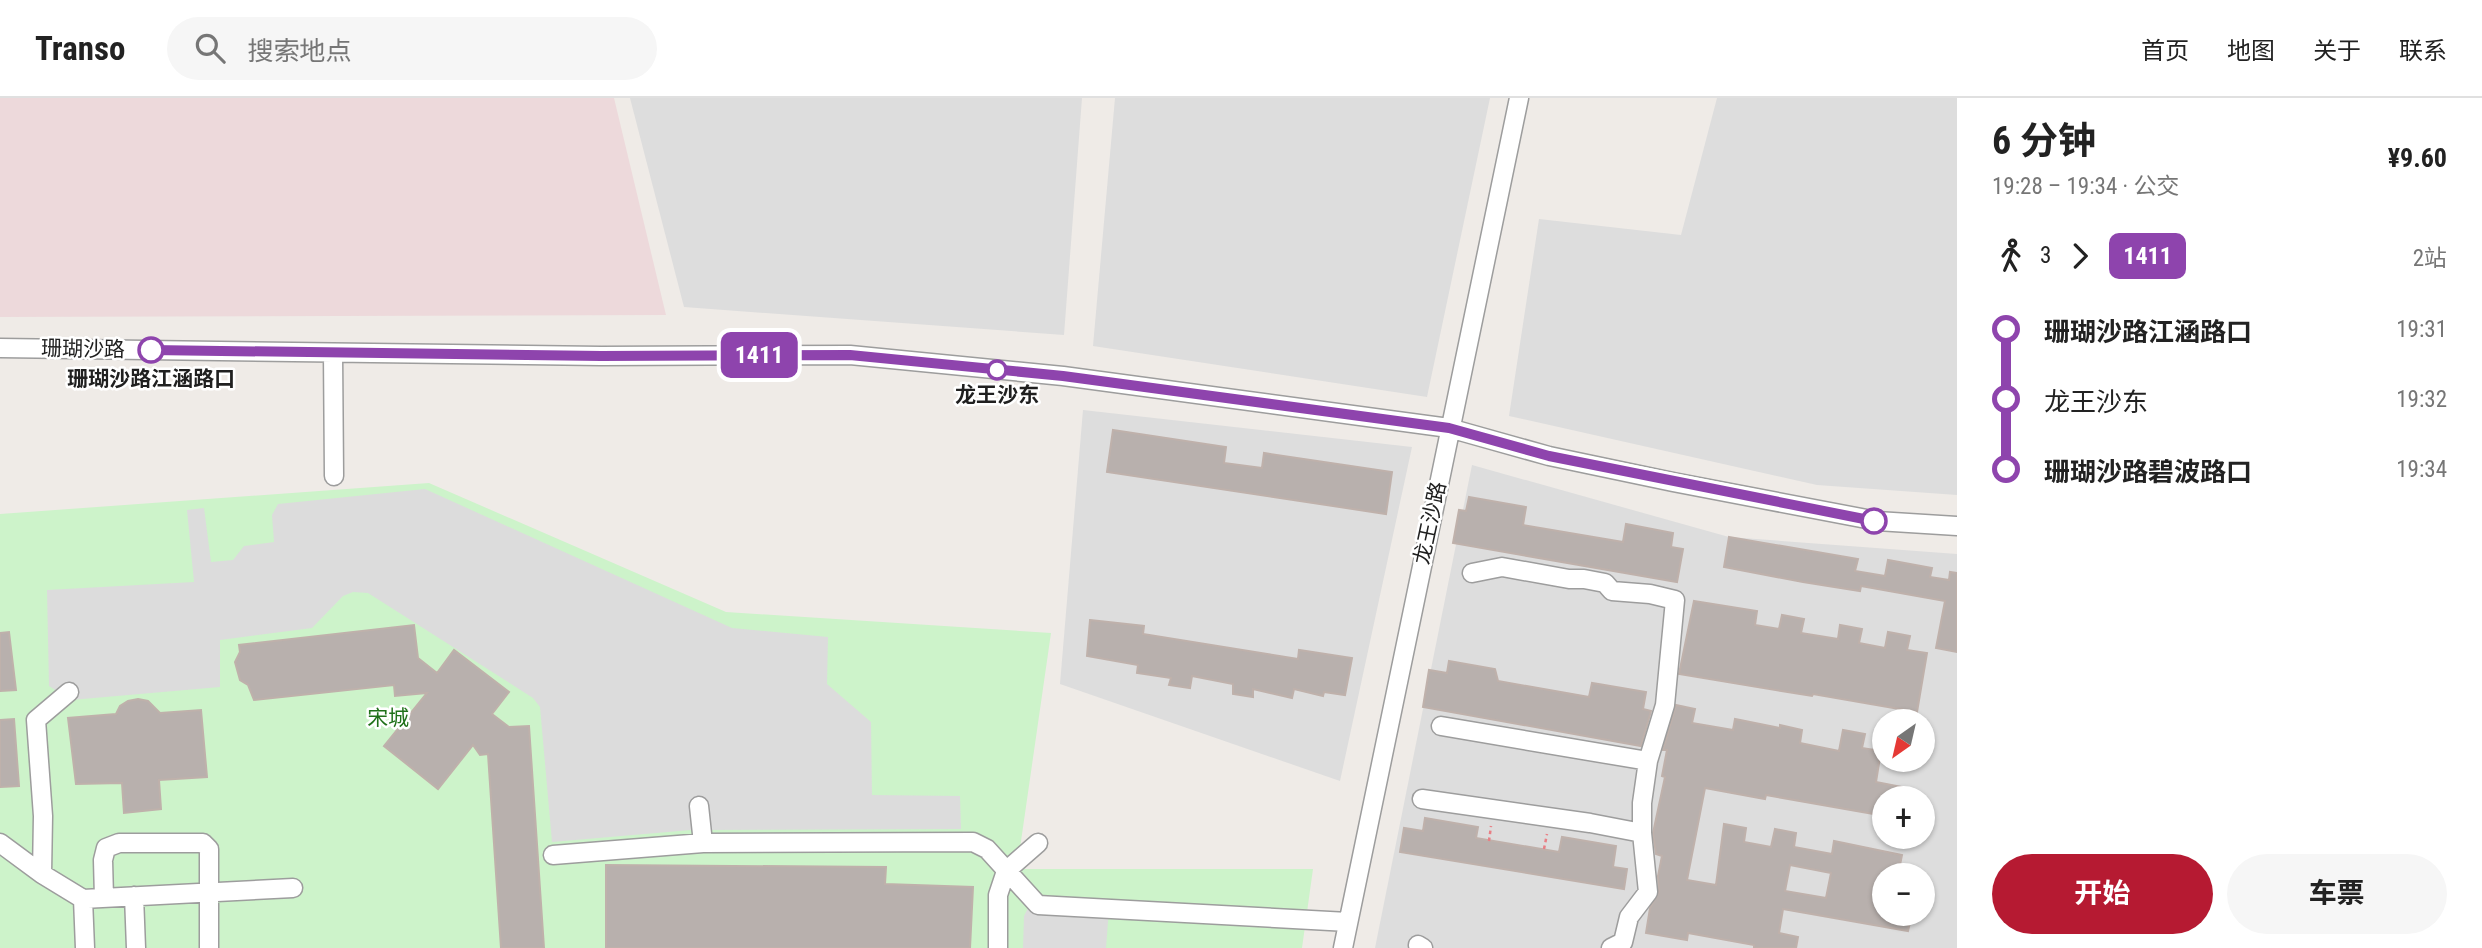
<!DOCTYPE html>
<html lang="zh">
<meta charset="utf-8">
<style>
:root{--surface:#fff;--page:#f6f6f6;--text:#222;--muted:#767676;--line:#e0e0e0;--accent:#b61a32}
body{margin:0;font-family:"Roboto Condensed","Noto Sans SC",sans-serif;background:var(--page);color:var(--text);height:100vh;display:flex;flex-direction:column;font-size:26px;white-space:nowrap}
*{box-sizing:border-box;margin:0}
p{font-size:23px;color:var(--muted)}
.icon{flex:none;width:38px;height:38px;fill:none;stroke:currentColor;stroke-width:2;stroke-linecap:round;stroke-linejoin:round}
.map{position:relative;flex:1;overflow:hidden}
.panel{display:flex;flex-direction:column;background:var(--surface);width:525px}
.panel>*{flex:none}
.badge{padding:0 14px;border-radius:10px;font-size:24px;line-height:46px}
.needle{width:46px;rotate:214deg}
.fabs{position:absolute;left:1872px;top:611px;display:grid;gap:14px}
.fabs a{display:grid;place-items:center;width:63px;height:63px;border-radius:50%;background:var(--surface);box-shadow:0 2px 5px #0004;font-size:35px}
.map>.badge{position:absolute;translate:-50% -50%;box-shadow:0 0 0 4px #fff}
.legs{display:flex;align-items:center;gap:10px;height:77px;padding:0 35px;font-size:23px}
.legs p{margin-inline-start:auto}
.summary{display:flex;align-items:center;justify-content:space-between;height:119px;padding:0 35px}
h1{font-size:38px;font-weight:700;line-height:52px}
.cta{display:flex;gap:14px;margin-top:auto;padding:14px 35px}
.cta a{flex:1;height:80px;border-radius:42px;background:var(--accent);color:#fff;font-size:28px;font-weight:700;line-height:80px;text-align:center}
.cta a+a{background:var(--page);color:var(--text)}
ul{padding:0 35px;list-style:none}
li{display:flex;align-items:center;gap:24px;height:70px;font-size:26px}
li i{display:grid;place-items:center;width:10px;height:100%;margin:0 9px;background:currentColor}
li i::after{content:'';width:18px;height:18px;margin:-9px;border:5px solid;border-radius:50%;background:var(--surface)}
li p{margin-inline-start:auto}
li:first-child i{background:linear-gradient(#0000 50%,currentColor 0)}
li:last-child i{background:linear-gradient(currentColor 50%,#0000 0)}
header{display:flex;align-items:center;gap:42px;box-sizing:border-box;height:98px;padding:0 35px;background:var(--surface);border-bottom:2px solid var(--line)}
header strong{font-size:33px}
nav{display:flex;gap:38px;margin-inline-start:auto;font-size:24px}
.search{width:490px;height:63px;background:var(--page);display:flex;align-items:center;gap:18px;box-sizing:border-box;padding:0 24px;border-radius:38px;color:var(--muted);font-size:26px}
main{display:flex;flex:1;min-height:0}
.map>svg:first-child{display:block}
.residential{fill:#ddd;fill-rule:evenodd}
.commercial{fill:#edd9db}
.park{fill:#cdf3ca}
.parking{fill:#dcdcdc}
.building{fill:#b8b0ad;stroke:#bfb1ab;stroke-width:2;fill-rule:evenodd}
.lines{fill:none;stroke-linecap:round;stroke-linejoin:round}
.minor-casing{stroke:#9d9d9d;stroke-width:21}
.path{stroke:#e97f85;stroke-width:2.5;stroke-dasharray:3.5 3.5;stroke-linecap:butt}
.minor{stroke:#fff;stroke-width:18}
.line-1-casing{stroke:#fff;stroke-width:16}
.line-1{stroke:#8e44ad;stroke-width:10}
.stop-1-dot{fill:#fff;stroke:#8e44ad;stroke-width:3.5}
.labels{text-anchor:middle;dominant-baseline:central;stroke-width:5;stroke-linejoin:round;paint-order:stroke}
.street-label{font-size:21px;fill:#202020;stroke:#fff}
.stop-label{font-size:21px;font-weight:bold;fill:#202020;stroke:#fff}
.park-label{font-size:21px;fill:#20711a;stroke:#fff}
</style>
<header>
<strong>Transo</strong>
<div class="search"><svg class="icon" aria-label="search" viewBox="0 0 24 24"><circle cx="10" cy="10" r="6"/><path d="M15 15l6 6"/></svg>搜索地点</div>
<nav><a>首页</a><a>地图</a><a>关于</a><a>联系</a></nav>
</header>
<main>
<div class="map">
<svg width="1957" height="850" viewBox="0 0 1957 850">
<rect width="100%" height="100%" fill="#efebe7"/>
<path class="residential" d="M630,0H1082L1064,237L684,209Z
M1115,0H1490L1427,299L1093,248Z
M1717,0H1957V397L1817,387L1509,318L1539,121L1681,137Z
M1083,312L1412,349L1340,683L1060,586Z
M1472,367L1729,439L1957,456V850H1375ZM1885,623H1923V662H1885ZM1885,700H1923V738H1885ZM1885,777H1923V816H1885Z"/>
<path class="commercial" d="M0,0H614L666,217L0,219Z"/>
<path class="park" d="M429,385L726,514L1051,535L1017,771H1313L1302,850H0V416Z"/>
<path class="parking" d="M425,391L732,530L828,539L827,586L871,624L872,697L960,698L961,731L691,732L552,744L540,609L533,600L368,495L353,494L343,498L312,530L220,542V589L71,602L49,588L47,492L194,484L187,412L204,410L211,464L233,462L244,448L274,444L272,417L278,406Z
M1030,806L1109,811L1106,850H1023L1024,818Z"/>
<path class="building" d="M1113,332L1226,349L1224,365L1262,370L1264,355L1392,374L1386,416L1107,374Z
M1469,399L1526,409L1523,427L1623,444L1626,426L1673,435L1671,449L1683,451L1677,484L1453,445L1459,412L1466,413Z
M1729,439L1858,461L1855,473L1885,478L1888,462L1932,470L1930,479L1949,482L1950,474L1957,475V554L1936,550L1945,503L1861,488L1860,493L1803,484L1724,469Z
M1694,503L1757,513L1755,527L1779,531L1782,517L1804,521L1801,535L1838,541L1840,527L1862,531L1859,545L1885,550L1888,534L1910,538L1907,552L1927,555L1917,614L1813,596L1812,598L1679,576Z
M1090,522L1144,528L1143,536L1298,561L1299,552L1352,560L1345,597L1324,594L1323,598L1294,591L1292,600L1253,591V599L1233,596V586L1192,578L1190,590L1169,587L1171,580L1137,575L1138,567L1087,558Z
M414,527L418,560L437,575L454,552L509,594L492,616L509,629L529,628L544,850H501L488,656L480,657L473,647L438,691L384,648L427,595L395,598L394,587L254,602L248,587L240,582L235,564L240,554L239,547Z
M9,534L16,592L0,593V535Z
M1449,563L1495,571L1498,583L1589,599L1592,585L1646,594L1643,611L1651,613L1641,648L1423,609L1429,572L1447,575Z
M138,601L148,603L160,615L201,612L207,679L159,682L161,711L124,715L122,685L76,686L68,620L116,616L120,608L128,603Z
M1676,607L1695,611L1692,625L1733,632L1735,621L1780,630V627L1802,632L1800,645L1839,653L1843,632L1865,636L1862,650L1881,653L1876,684L1902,689L1900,700H1885V718L1766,697L1765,701L1705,690L1687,782L1716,787L1724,726L1746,730L1744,744L1771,749L1775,731L1796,735L1794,749L1832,756L1834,743L1902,757L1898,777H1885V816H1912L1908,833L1783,811L1779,835L1798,839L1796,850H1754V847L1688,835L1687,842L1646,835L1650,810L1659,794L1658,778L1662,758L1656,756L1653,735L1665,679L1662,678L1667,652H1663ZM1790,767L1831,775L1826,800L1785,793Z
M14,621L19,688L0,689V622Z
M1425,720L1478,729L1476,740L1559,754L1562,739L1616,748L1613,769L1627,771L1624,791L1400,754L1404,730L1423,733Z
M606,767L886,769L885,786L973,789L970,850H606Z"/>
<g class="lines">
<g class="minor-casing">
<path id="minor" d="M0,250L601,258L850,257L1063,278L1449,330L1549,358L1673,384L1877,423L1957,428
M333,255L334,378
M1472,475L1502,469L1569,481H1584L1605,485L1612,493L1650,496L1675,502L1665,607L1648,663L1642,705V735L1648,794L1629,819L1623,844L1611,850
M1441,628L1648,663
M1422,701L1590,725L1642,735
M699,708L703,745
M0,745L42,776L83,801L293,790
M553,757L703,745L973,744L987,751L1038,807L1348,824
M42,776L43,718L36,622L69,594
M134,798L136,850
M104,800L103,762L106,750L119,745H203L209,751V850
M83,801L85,850
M1418,847L1423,850
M998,850V797L1006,773L1038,745
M1343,850L1519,0"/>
</g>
<path class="path" d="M1489,743L1491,728
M1544,751L1547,736"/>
<use href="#minor" class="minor"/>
</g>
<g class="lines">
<g class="line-1-casing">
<path id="line-1" d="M151,252L601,258L850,257L1063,278L1449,330L1549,358L1874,423"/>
</g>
<use href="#line-1" class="line-1"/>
</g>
<g class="stop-1-dot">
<circle cx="151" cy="252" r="12"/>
<circle cx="997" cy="272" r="9"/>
<circle cx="1874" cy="423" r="12"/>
</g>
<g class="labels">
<g class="street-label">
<text transform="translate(83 251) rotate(1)">珊瑚沙路</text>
<text transform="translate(1430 425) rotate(-78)">龙王沙路</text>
</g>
<g class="stop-label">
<text x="151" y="281">珊瑚沙路江涵路口</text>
<text x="997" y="297">龙王沙东</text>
</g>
<g class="park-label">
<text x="388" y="620">宋城</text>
</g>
</g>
</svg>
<div class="fabs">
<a><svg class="needle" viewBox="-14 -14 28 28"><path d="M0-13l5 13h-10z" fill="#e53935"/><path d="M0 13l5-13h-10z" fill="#767676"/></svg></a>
<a>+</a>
<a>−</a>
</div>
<b class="badge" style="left:759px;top:257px;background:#8e44ad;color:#fff">1411</b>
</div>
<section class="panel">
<div class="summary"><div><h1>6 分钟</h1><p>19:28 – 19:34 · 公交</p></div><b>¥9.60</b></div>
<div class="legs"><svg class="icon" aria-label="walk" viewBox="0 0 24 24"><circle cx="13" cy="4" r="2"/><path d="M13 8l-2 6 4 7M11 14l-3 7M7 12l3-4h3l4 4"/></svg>3<svg class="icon" aria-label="forward" viewBox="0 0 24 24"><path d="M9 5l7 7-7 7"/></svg><b class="badge" style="background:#8e44ad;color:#fff">1411</b><p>2站</p></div>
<ul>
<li><i style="color:#8e44ad"></i><b>珊瑚沙路江涵路口</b><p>19:31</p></li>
<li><i style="color:#8e44ad"></i><span>龙王沙东</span><p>19:32</p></li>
<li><i style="color:#8e44ad"></i><b>珊瑚沙路碧波路口</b><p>19:34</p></li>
</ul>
<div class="cta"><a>开始</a><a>车票</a></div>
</section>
</main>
